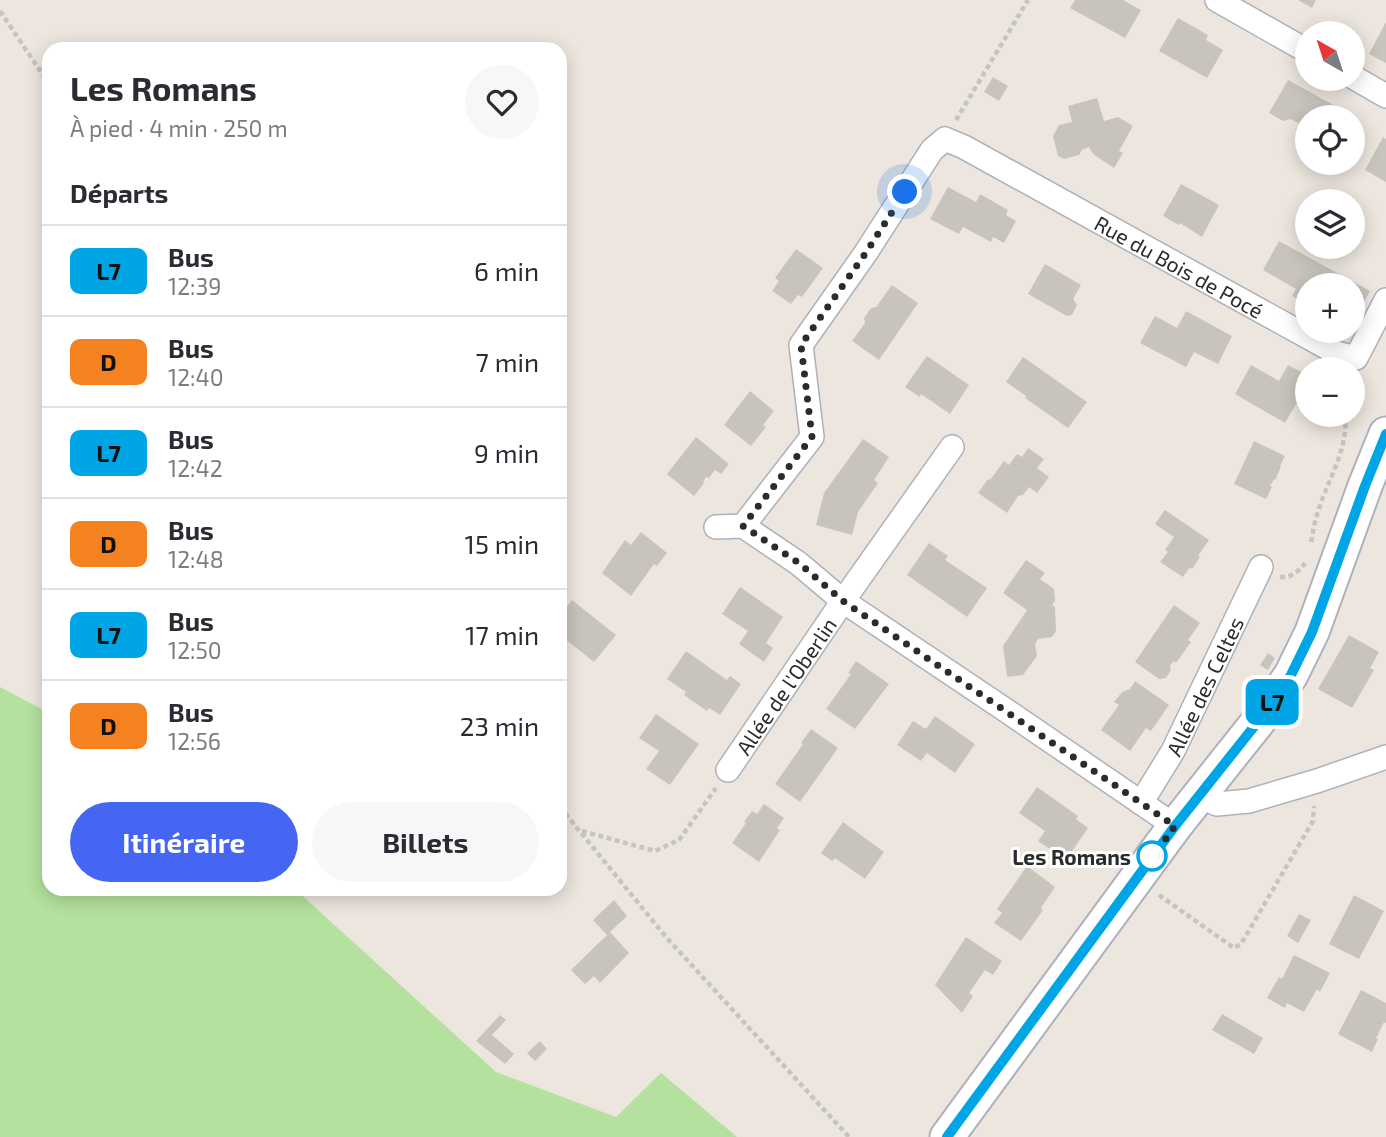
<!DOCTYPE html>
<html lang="fr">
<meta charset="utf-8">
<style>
:root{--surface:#fff;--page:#f7f7f7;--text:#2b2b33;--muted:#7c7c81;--line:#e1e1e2;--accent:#4566f2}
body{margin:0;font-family:"Exo 2",sans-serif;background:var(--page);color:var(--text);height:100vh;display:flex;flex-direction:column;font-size:26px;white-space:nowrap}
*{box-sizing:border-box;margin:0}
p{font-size:23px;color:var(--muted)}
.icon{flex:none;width:38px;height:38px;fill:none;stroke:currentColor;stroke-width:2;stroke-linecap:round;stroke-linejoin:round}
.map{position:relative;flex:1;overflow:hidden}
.side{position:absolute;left:42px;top:42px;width:525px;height:854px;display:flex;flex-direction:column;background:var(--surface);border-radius:21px;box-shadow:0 4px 18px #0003}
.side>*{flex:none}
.badge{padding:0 14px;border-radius:10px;font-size:24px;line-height:46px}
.needle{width:46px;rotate:321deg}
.buttons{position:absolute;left:1295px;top:21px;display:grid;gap:14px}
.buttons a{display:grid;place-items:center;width:70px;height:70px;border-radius:50%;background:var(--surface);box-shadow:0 4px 18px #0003;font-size:35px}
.you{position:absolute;width:35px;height:35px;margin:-18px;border:5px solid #fff;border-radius:50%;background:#1a73e8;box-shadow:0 0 0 10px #1a73e833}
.map>.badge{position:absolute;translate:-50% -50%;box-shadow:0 0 0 4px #fff}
h2{padding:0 28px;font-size:26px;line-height:63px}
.round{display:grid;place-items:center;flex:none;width:74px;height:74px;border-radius:37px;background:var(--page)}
.headline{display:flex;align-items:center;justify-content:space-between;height:119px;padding:0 28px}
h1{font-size:33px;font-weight:700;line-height:52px}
.action{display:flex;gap:14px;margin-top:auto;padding:14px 28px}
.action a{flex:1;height:80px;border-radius:42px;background:var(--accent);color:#fff;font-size:28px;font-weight:700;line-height:80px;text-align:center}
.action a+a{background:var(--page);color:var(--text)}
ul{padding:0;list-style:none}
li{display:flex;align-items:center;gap:21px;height:91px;padding:0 28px;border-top:2px solid var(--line)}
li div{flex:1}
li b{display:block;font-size:26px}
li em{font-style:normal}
li .badge{min-width:77px;font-weight:700;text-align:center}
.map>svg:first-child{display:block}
.green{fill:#b4e19d}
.building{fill:#c8c4bd}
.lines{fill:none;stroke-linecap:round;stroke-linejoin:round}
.street-casing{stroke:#aeb1bb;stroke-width:26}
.secondary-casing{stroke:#aeb1bb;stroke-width:37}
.path{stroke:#c4c4c4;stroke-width:4.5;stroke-dasharray:5 3.5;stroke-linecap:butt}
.street{stroke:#fff;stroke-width:23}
.secondary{stroke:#fff;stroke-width:33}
.line-casing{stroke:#fff;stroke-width:16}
.line{stroke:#00a5e5;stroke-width:10}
.walk{stroke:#2b2b2b;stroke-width:7;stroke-dasharray:0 12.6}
.stop-dot{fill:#fff;stroke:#00a5e5;stroke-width:3.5}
.labels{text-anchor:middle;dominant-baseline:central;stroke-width:6;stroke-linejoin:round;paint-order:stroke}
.street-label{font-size:21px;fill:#2b2b2b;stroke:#fff}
.stop-label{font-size:21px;font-weight:bold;fill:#2b2b2b;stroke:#fff;text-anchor:end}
</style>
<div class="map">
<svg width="1386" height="1137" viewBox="0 0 1386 1137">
<rect width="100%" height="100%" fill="#ece6de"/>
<path class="green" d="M0,687L49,713V889H295L496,1072L616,1117L661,1073L737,1137H0Z"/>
<path class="building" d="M1075,0H1123L1141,10L1125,38L1070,8Z
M1298,0H1316L1312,8Z
M1178,18L1208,35L1206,40L1223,50L1207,78L1159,51Z
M1386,22V63L1369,54Z
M993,77L1008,86L999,101L984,92Z
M1288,80L1339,108L1334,117H1307V128L1291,119L1283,121L1269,113Z
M1097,98L1104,121L1118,117L1133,126L1119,151L1123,153L1114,168L1093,154L1089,147L1082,150L1079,155L1064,159L1058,156L1053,136L1059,125L1072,122L1068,106Z
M1383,137L1386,139V182L1365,170Z
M1181,184L1219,205L1202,237L1180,223L1179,225L1163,216Z
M948,187L976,202L980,194L1008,210L1006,215L1016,221L1004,243L993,237L991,242L963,227L959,234L930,219Z
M1279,241L1370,291L1353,322V285H1307V304L1292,296L1296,289L1263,270Z
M796,249L823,268L802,297L798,295L791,304L772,291L779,281L775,278Z
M1045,264L1081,285L1073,299L1077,305L1072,315L1067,316L1028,294Z
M892,285L918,303L879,360L852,341L865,323L864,318L871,308L876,307Z
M1186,311L1232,336L1218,364L1194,352L1186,367L1140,343L1155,316L1177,328Z
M927,356L969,385L950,414L921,394L920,397L905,387Z
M1023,357L1087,402L1068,428L1025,398L1026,396L1006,382Z
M1251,365L1279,381L1288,365L1307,375V385L1285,423L1235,394Z
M750,391L774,411L763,425L766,427L751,446L724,425Z
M696,437L729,464L721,474L715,470L709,478L706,477L703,482L704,483L694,496L667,474Z
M863,439L889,457L874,480L878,483L858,512L852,535L816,525L824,493Z
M1254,441L1285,456L1280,466L1281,467L1275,480L1274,479L1270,486L1272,487L1266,499L1234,484Z
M1028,448L1044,459L1037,468L1049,477L1037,493L1029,487L1023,495L1018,496L1007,513L978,493L988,479L990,480L1004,461L1009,465L1017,454L1022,457Z
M1165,510L1209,540L1198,556L1200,557L1192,569L1190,567L1183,577L1160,562L1168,552L1165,550L1174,537L1155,524Z
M641,532L667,553L657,566L654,564L631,596L602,573L625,540L631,545Z
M929,543L948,556L945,560L987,588L967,617L907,575Z
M1026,560L1045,573L1040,579L1054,589L1055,601L1052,605L1055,607L1056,631L1052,637L1038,639L1035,644L1037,656L1023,675L1007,677L1003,646L1027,610L1003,593Z
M740,587L783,617L766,643L773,648L764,662L739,644L748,631L722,614Z
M572,600L616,635L594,662L560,635V615Z
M1174,605L1200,623L1188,640L1191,642L1176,663L1174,661L1170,665L1171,670L1166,678L1159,679L1135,662Z
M1349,635L1379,652L1370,668L1374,670L1352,708L1318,689Z
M686,651L727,680L730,676L741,684L720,715L709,708L707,711L694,702L684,695L686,692L667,679Z
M1268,653L1275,658L1268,670L1260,665Z
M856,661L889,684L855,729L826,709L851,674L848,673Z
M1135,681L1169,705L1151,731L1146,728L1130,751L1101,730L1119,705L1114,702L1122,692L1130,689Z
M656,714L699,744L670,785L646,769L659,751L639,738Z
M935,716L975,744L955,773L927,753L921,761L897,745L913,721L926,729Z
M811,729L838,748L800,802L775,784L803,744L801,743Z
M1037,787L1078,816L1076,819L1088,828L1066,860L1038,841L1045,831L1019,813Z
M764,804L784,818L777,828L780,830L759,862L732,843L746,823L744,822L752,811L757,814Z
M843,822L884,852L865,879L835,858L832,861L821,853Z
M1027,866L1055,887L1041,908L1043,910L1021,941L994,923L1002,913L997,909Z
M1354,895L1384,911L1359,959L1329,944Z
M614,900L627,916L610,932L629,953L600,983L594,976L585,984L571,970L607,935L593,920Z
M1299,914L1311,920L1298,943L1287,936Z
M966,937L1002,961L993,975L985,970L969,993L973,996L962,1013L935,985Z
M1294,955L1330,973L1320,992L1317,989L1304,1012L1287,1003L1285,1008L1267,998L1279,977L1282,979Z
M1361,990L1386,1003V1023L1384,1022L1376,1038L1378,1039L1372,1052L1338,1034Z
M1222,1014L1263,1038L1254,1054L1212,1030Z
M500,1015L506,1020L492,1035L514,1054L505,1064L476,1041Z
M540,1041L547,1049L535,1061L527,1053Z"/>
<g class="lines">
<g class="street-casing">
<g id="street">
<path d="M1217,0L1307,51"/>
<path d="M1353,77L1386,96"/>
<path d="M743,526L798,563L843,601L1004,709L1175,826"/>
<path id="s1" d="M716,527L743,526L812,437L801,345L865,254L932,150L945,139L964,147L1337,353L1356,358L1386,300"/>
<path id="s2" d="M728,770L843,601L952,447"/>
<path d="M1198,795L1217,804L1249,801L1317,781L1386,757"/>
<path id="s3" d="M1141,803L1173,751L1261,567"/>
</g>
</g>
<g class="secondary-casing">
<path id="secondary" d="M947,1137L1175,826L1264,714L1291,675L1312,632L1365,486L1386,434"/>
</g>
<path class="path" d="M0,11L49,84
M956,120L1028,0
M1311,542C1313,533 1314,524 1317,515C1326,482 1349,450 1345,415
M1280,577C1291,578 1298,572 1305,563
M560,807L666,937L849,1137
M582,831L655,851L679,840L716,788
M1159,895L1234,948L1241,944L1313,821L1314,806"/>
<use href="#street" class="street"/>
<use href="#secondary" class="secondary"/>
</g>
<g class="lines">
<g class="line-casing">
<path id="line" d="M947,1137L1175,826L1264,714L1291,675L1312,632L1365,486L1386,434"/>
</g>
<use href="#line" class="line"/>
<path class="walk" d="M905,192L865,254L801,345L812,437L743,526L799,563L843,601L1175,826L1149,862L1152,856"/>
</g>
<circle class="stop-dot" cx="1152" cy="856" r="14"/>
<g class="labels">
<g class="street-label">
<text stroke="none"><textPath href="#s1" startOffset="751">Rue du Bois de Pocé</textPath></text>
<text stroke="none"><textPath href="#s2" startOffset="102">Allée de l'Oberlin</textPath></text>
<text stroke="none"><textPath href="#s3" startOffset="133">Allée des Celtes</textPath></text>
</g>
<g class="stop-label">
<text x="1131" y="856">Les Romans</text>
</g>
</g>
</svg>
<div class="buttons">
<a><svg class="needle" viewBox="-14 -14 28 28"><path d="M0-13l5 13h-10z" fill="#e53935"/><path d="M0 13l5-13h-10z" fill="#7c7c81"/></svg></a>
<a><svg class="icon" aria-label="locate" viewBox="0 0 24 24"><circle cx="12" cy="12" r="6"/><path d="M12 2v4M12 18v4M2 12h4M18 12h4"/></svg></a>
<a><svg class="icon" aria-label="layers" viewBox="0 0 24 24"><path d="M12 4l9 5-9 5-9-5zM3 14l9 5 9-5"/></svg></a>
<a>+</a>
<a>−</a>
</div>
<div class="you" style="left:905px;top:192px"></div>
<b class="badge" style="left:1272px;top:702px;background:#00a5e5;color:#111">L7</b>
<section class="side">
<div class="headline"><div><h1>Les Romans</h1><p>À pied · 4 min · 250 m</p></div><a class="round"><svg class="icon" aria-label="heart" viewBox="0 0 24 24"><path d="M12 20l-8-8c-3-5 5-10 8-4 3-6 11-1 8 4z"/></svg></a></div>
<h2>Départs</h2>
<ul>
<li><span class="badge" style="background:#00a5e5;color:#111">L7</span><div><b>Bus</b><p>12:39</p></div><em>6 min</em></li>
<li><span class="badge" style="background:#f48221;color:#111">D</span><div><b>Bus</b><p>12:40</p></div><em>7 min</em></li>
<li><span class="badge" style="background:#00a5e5;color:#111">L7</span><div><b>Bus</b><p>12:42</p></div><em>9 min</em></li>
<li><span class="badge" style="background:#f48221;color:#111">D</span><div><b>Bus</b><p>12:48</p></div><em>15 min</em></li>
<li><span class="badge" style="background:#00a5e5;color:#111">L7</span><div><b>Bus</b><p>12:50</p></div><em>17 min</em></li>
<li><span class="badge" style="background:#f48221;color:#111">D</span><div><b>Bus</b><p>12:56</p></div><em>23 min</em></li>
</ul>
<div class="action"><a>Itinéraire</a><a>Billets</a></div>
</section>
</div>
